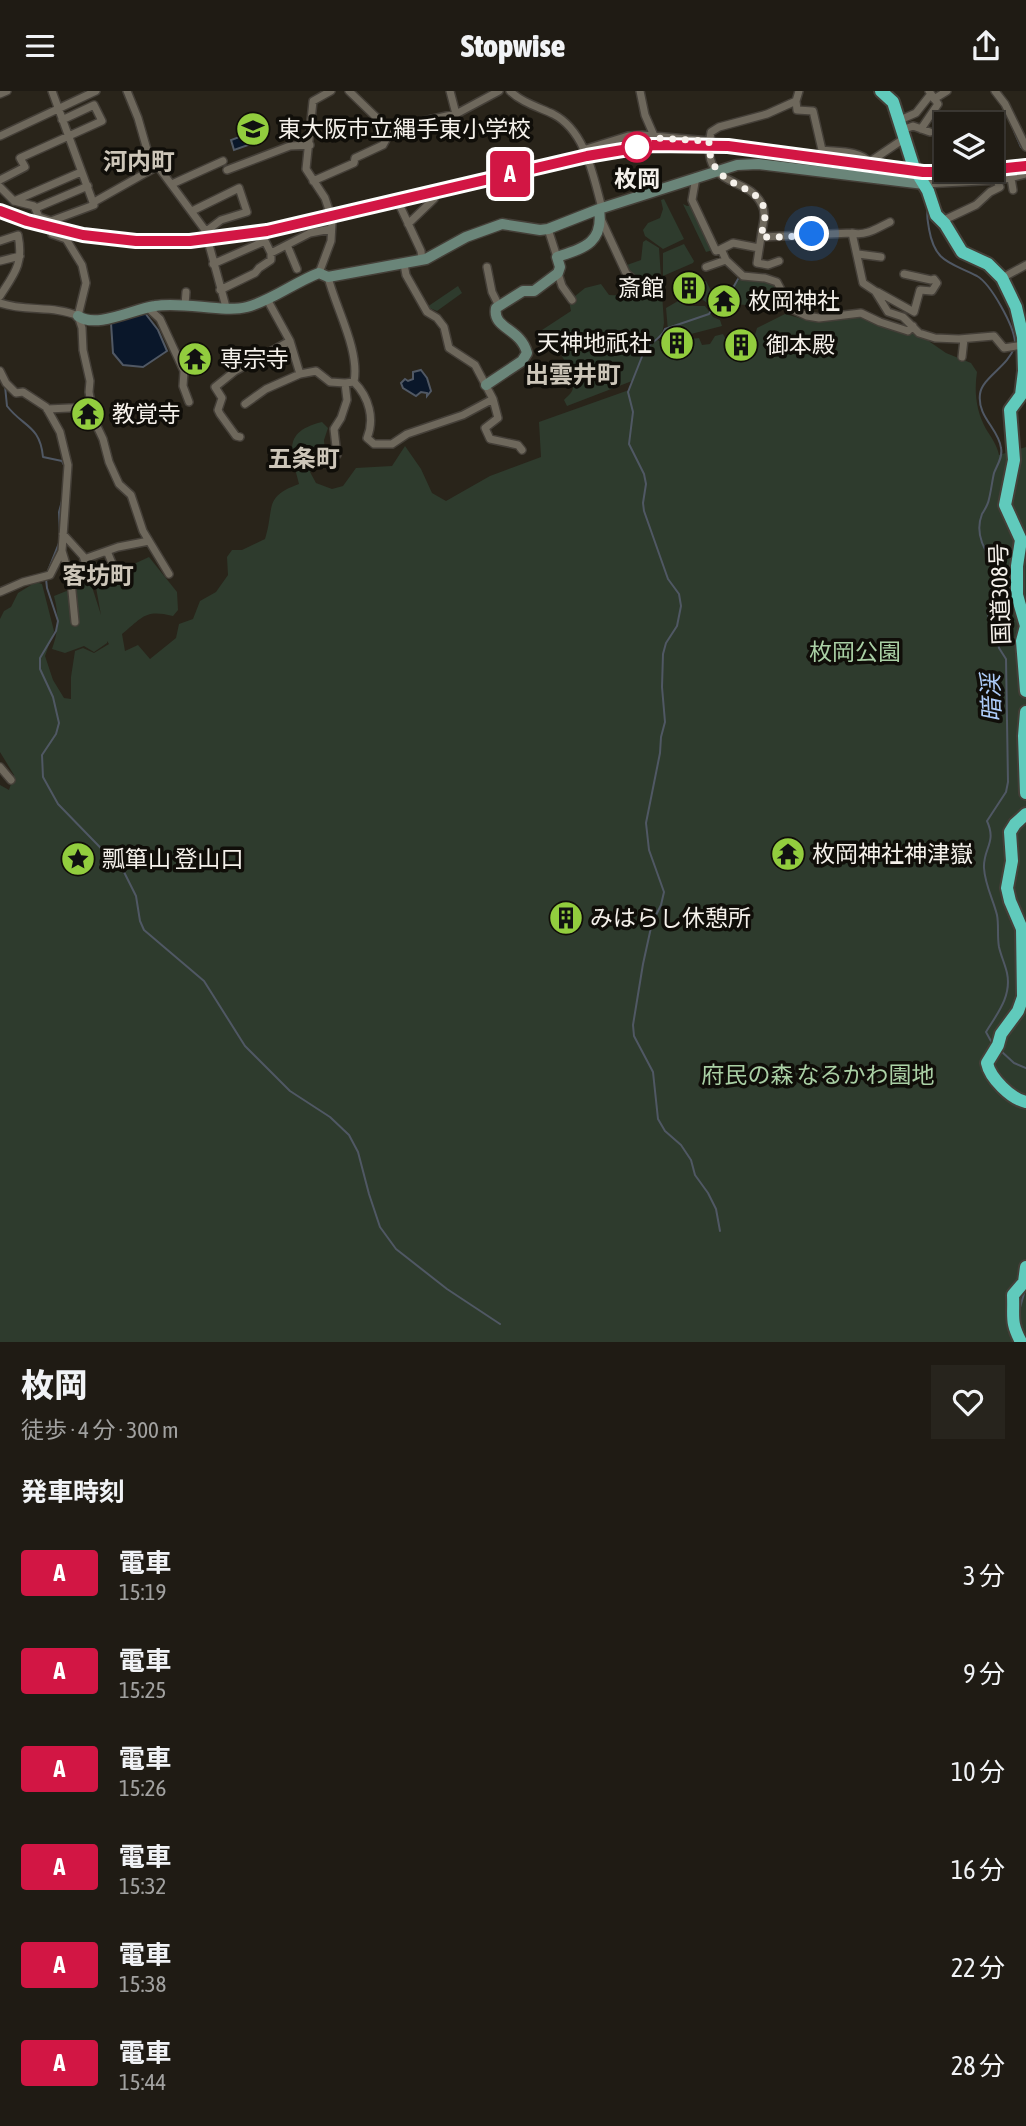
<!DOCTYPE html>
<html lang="ja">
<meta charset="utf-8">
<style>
:root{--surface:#1f1b14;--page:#27241d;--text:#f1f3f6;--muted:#a1a1a0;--line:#3c3934}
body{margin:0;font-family:"Asap Condensed","Noto Sans JP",sans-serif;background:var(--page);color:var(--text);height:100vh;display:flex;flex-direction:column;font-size:26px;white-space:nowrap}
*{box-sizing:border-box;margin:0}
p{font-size:23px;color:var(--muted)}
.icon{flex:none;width:38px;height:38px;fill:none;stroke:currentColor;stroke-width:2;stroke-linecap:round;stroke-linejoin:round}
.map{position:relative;height:1251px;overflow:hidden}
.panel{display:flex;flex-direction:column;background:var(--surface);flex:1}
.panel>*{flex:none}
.badge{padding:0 14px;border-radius:5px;font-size:24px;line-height:46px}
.buttons{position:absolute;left:934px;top:21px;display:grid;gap:14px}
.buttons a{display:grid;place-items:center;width:70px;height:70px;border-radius:0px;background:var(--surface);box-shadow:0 2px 5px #0004,0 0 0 2px var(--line);font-size:35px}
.you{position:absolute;width:35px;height:35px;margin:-18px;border:5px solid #fff;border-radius:50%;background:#1a73e8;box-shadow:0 0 0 10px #1a73e833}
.map>.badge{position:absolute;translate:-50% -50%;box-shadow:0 0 0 4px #fff}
h2{padding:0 21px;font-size:26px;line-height:63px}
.round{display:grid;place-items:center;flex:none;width:74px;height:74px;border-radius:0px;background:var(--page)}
.headline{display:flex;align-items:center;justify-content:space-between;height:119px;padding:0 21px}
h1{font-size:33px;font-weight:800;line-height:52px}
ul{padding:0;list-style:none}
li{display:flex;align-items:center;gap:21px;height:98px;padding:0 21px}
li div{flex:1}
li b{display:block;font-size:26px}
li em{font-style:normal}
li .badge{min-width:77px;font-weight:700;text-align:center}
header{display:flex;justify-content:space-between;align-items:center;height:91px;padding:0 21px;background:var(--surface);font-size:32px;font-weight:800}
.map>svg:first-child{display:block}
.green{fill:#2e3b2d}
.water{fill:#0a172a;stroke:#505864;stroke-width:2}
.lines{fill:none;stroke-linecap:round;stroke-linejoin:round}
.stream{stroke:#505864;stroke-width:2}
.street-tunnel{stroke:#484339;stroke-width:7;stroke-dasharray:7 3.5;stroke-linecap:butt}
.street-casing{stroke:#443f38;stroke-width:10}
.secondary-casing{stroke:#443f38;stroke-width:13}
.highway-casing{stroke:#443f38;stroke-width:16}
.street{stroke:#6e685c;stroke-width:7}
.secondary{stroke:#6a8579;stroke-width:10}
.highway{stroke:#60cabc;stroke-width:12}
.rail-casing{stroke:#b3afa7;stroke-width:4.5}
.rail{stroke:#100e09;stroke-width:2;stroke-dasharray:5;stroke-linecap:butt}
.line-casing{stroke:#fff;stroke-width:16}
.line{stroke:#d21644;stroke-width:10}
.walk{stroke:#f5f1eb;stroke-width:7;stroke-dasharray:0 12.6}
.stop-dot{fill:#fff;stroke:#d21644;stroke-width:3.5}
.labels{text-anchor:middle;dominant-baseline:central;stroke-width:7;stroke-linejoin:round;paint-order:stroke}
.poi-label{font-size:23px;fill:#f5f1eb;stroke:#100e09;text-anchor:start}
.stop-label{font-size:23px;font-weight:bold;fill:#f5f1eb;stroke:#100e09}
.street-label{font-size:23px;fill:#f5f1eb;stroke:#100e09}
.park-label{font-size:23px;fill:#aad0a5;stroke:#100e09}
.neighbourhood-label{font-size:24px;font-weight:bold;fill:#cdc6b9;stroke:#100e09}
.water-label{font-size:24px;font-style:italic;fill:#adccf9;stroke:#100e09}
</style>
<header><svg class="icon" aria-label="menu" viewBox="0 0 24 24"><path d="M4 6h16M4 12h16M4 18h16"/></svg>Stopwise<svg class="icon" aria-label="share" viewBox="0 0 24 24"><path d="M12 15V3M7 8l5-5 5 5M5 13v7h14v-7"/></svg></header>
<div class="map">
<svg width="1026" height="1251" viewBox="0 0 1026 1251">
<rect width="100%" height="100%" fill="#29241a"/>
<path class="green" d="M664,108L684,148L663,158L645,145L643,139L648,132L660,127L663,118L661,109Z
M683,113L687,115L692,114L713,159L706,161Z
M646,149L659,157L664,232L662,243L646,255L632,290L567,315L564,309C566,306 570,304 572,300C576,292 566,281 566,272L557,257H552L547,252L542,239L571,220L569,210L585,197L601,193L609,204L630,205L638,201L624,175L641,169L643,151Z
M684,153L694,170L693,172L663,185V162Z
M740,188L761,189L773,192L778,197V204L753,215L737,213L729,200Z
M704,190H706L715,207L710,214L703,209L695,196Z
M458,195L462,202L437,220L427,216Z
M678,210L686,215H705L713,226L720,229L722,235L691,243L670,242L668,240L666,217Z
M785,223L803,228L860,224L909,242H917L946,262L971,272L977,281C974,300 976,320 986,338C991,346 997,354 999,364L1026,356V1251H0V694L9,699L14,684L0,661V528L4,520L11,516L18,502L36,491L42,493L54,540L45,565L53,589L64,607L71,608V586L75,560L83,557L94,562L109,553L107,550V552L94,561L84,555L65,562L52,558C59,538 59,525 54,505L69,499L73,484L87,480L101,524L95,491L149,466L177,501L178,519L173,525C145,518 143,526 122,543L125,560L138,554L150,568L176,547L179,533L193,528L200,510L216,501L228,484L227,466L232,459H242L265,448C275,416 263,406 299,393C291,360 282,341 322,331L328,337L324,349L325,365L310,381L316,392L332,398L343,395L356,377L392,375L405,355L421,378L432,402L446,410L490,385L541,366L539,331L629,299L646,257L657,249L666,253L671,247L680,246L673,249L676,255L682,249L699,247L702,254L710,253L715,245L723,243L731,258L751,257L757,237Z"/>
<path class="water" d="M250,42L254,52L234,59L231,49Z
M145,222L158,239L167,260L143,276L123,274L113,262L111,232Z
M421,279L427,287L431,300L427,305V302L421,301L416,305L403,297L401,292L405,288L408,290L413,288V281Z"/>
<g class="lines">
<path class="stream" d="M1014,40L1021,56L1025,59
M928,116C926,125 928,130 929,138C935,172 950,171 977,185C991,193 1014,235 1015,251
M5,295L7,315C23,336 40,334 43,366L62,370L64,374
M60,443L59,421L62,410
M47,482L59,452
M46,488L47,497L58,530L56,540L40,567V578L53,606L59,632L56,643L42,664L43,686L58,713L124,781L136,805L140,830L144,839L204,890L245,955L290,1000L330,1026L349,1044L358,1061L369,1103L380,1136L396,1158L447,1198L500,1233
M992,952L986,941C997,923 1012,905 1007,882C1005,873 1001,865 999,856C997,845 999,834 997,824C993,808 985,794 984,777C983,757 997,752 987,730L1006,701L1008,691L1006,568L999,557L996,542L988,524V520L995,512L1000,482C988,464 973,446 982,423C985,418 988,414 989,408C991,400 992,391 994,382C997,374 1003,366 1001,357C999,338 977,326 980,303C982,287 1008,275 1014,257
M1001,960L1014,972L1026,977
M720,1140L716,1118L708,1102L695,1084L691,1069L681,1054L665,1040L658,1028L653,981L634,945L633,934L643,873L652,832L661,814L664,801L649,759L646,732L660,662L661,646L665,631L662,596L663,563L666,552L677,535L681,515L679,503L668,488L644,420L643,412L646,393L644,383L629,353L633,321L628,301L645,258C651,251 662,247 665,238L709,223L720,205L734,195L738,188
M1019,1220L1025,1199"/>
<path class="street-tunnel" d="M982,79L986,85"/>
<g class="street-casing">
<path id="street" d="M127,0L138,27L148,62L205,139L226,216
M349,0L378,28L389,43
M450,0L456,23
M510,0C521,11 538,16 553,23C586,40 593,85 602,117
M640,0L645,24L655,47
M799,0L796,10L767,23L719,36L711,41C699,100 749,83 762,114C767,124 762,135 761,146L852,142C867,145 877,137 890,131
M995,0L1005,13L1026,56
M0,3L7,0
M934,8L947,0
M796,10L797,19L813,20L822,59C837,61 859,59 869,71
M900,29L916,22L931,3
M921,38L938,13L929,0
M902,39L913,35L930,41
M0,45L96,0
M583,59L628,45L642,44L709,50
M868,72L905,47
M227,79L290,55L310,54
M696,86L692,109L716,160L721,158L726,169L743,185L765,187L777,191L788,212L794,219L807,225L819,227L861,222L880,231L908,240L913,235
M1011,87L1013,99
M0,89L25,76L20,67L102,30L94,14L62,29
M313,90L354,72L355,67L383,54L389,43L410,33L456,23L499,0
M172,93L223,70
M924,93L1000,89L1026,83
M0,96L14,110L34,115L39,126L51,130L52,143L66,148L82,174L86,192L78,225L82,237L83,259L90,290L89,301L94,329L103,348L109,371L119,393L131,404L143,440L169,483
M14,110L81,81
M94,111L158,75
M400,115L421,160L422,169
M36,117L88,95
M192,120L239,97L247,121L221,129L205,141
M330,122L325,107L306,78L313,10L331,0
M600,126L626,182L635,190L643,204
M51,130L94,114L52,0
M942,130L976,114L990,101L1000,96L997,90
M408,133L434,108
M548,138L557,166
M852,142L863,192L875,200L888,221L903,226L919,242L935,247L959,248L994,245L1004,257L1023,254
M761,146L757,172L768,174L779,170
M0,150L18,144C24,173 14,183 0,205
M287,154L297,178
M721,158L733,152L759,157
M858,163L881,166
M0,170L20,165
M213,173L265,150L271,162L310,142L331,138
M404,173L406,184L427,221L437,227L444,236L449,257L475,274L493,308L498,327L485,337L490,348L518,354L522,359
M487,176L492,201L499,215
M706,176L726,169
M319,182L331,150L332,132
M558,182L562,195L572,209
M328,186C336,218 360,259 354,291
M1002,187L1026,174
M220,199L255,182L259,177L271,169V162
M878,201L914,221L920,199L932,200L937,192L934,188L931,189L904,183
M268,210L290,250L300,283L316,280L330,291L345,292L347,309L341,327L334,338L337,364
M0,212C25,221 54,214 78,225
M185,214L186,201
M147,216L160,228L184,280L183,295L189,311
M962,266L964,248
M0,280L6,292L16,302L23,301L46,316L60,341L68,374L62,460L71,490L75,531
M345,292L354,291C369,306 375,328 367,347L374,353H392L407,343L463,324L493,308
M245,313L266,298L300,283
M47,318L92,316
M240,346L236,345L220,323L218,319L222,307L215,296L235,280L290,250
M63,443L83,465L92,489
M107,460L114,477
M84,468L118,456L149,450
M0,501L23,491L50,484L62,460
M0,676L11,689"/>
</g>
<g class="secondary-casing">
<path id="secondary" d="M78,225C97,238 133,218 155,215C183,210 223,222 247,216C273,209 293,192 319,182L328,186L426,168L466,146L502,133L540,139L548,138L599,118L737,74L758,73L924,93
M486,294L522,270L527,262C521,237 492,238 496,217L523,200H534L558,182L560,176L557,166C584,157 604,152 599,118"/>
</g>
<g class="highway-casing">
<path id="highway" d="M881,0L893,11L914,77L928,100L936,124L945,133L962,161L988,173L1002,187L1016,216L1023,246L1024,280L1021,304L1010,319L1014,369L1005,414L1021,449L1017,475V504L1026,535L1022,550L1026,600
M1026,621L1024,645L1026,702
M1026,723L1015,733L1010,741L1012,770L1007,797L1010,810L1022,838L1023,906L1018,920L1001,943L998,954L987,972C990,987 1011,1008 1026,1011
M1021,1251C1010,1230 1014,1227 1013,1204L1024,1191L1026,1176"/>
</g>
<use href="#street" class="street"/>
<use href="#secondary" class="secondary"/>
<use href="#highway" class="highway"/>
<g class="rail-casing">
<path id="rail" d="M0,120L27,130L83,144L136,150H190L267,140L587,65L652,54L728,55L923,81H969L1026,75"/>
</g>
<use href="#rail" class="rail"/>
</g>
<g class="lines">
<g class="line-casing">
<path id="line" d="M0,120L27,130L83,144L136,150H190L267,140L587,65L652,54L728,55L923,81H969L1026,75"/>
</g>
<use href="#line" class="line"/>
<path class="walk" d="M637,56L655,47L709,50C708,103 764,88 765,124C765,131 762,139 761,146H787L812,143"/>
</g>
<defs>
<g id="school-disc" transform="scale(1.75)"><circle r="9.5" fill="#92cd3e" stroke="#100e09"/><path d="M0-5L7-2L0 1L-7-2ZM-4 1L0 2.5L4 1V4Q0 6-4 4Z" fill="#111"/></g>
<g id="building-disc" transform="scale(1.75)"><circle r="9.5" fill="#92cd3e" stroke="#100e09"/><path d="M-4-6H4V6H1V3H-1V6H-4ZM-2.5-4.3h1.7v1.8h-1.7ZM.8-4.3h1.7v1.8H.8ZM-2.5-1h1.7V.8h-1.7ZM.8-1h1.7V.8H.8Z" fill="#111"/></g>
<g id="temple-disc" transform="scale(1.75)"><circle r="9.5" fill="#92cd3e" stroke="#100e09"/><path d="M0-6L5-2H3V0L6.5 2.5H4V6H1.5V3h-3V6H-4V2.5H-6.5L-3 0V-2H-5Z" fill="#111"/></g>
<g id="sight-disc" transform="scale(1.75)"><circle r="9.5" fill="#92cd3e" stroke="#100e09"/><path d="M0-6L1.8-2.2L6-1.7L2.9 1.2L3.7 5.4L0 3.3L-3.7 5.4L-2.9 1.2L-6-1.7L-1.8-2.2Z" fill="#111"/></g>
</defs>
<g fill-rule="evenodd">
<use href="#school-disc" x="253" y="38"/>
<use href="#building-disc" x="689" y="197"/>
<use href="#temple-disc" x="724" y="210"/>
<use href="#building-disc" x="677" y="252"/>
<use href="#building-disc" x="741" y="254"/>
<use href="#temple-disc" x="195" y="268"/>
<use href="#temple-disc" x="88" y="323"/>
<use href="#temple-disc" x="788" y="763"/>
<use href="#sight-disc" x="78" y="768"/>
<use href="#building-disc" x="566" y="827"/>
</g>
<circle class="stop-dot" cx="637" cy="56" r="14"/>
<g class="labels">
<g class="poi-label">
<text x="278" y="38">東大阪市立縄手東小学校</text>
<text x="664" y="197" text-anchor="end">斎館</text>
<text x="748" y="210">枚岡神社</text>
<text x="652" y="252" text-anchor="end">天神地祇社</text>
<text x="766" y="254">御本殿</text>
<text x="220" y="268">専宗寺</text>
<text x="112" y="323">教覚寺</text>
<text x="812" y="763">枚岡神社神津嶽</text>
<text x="102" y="768">瓢箪山 登山口</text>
<text x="590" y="827">みはらし休憩所</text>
</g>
<g class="stop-label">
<text x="637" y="88">枚岡</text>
</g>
<g class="street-label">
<text transform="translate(1000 503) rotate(-92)">国道308号</text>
</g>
<g class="park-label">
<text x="855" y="561">枚岡公園</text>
<text x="818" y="984">府民の森 なるかわ園地</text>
</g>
<g class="neighbourhood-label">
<text x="139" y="70">河内町</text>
<text x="573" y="283">出雲井町</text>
<text x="304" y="367">五条町</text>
<text x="98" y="484">客坊町</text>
</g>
<g class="water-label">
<text transform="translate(991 607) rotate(-92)">暗渓</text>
</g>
</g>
</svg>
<div class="buttons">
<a><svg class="icon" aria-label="layers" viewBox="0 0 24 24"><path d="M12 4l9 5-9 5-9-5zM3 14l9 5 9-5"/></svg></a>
</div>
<div class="you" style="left:812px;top:143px"></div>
<b class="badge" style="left:510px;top:83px;background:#d21644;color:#fff">A</b>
</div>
<section class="panel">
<div class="headline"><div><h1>枚岡</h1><p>徒歩 · 4 分 · 300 m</p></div><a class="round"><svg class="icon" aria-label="heart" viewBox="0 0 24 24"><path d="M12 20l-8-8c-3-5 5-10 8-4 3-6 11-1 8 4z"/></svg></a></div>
<h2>発車時刻</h2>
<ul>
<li><span class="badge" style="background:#d21644;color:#fff">A</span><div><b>電車</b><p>15:19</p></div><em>3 分</em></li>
<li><span class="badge" style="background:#d21644;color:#fff">A</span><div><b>電車</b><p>15:25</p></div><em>9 分</em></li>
<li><span class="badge" style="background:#d21644;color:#fff">A</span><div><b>電車</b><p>15:26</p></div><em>10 分</em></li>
<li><span class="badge" style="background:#d21644;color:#fff">A</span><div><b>電車</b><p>15:32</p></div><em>16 分</em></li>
<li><span class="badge" style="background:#d21644;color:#fff">A</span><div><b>電車</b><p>15:38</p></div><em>22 分</em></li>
<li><span class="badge" style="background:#d21644;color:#fff">A</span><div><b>電車</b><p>15:44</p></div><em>28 分</em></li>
</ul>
</section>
